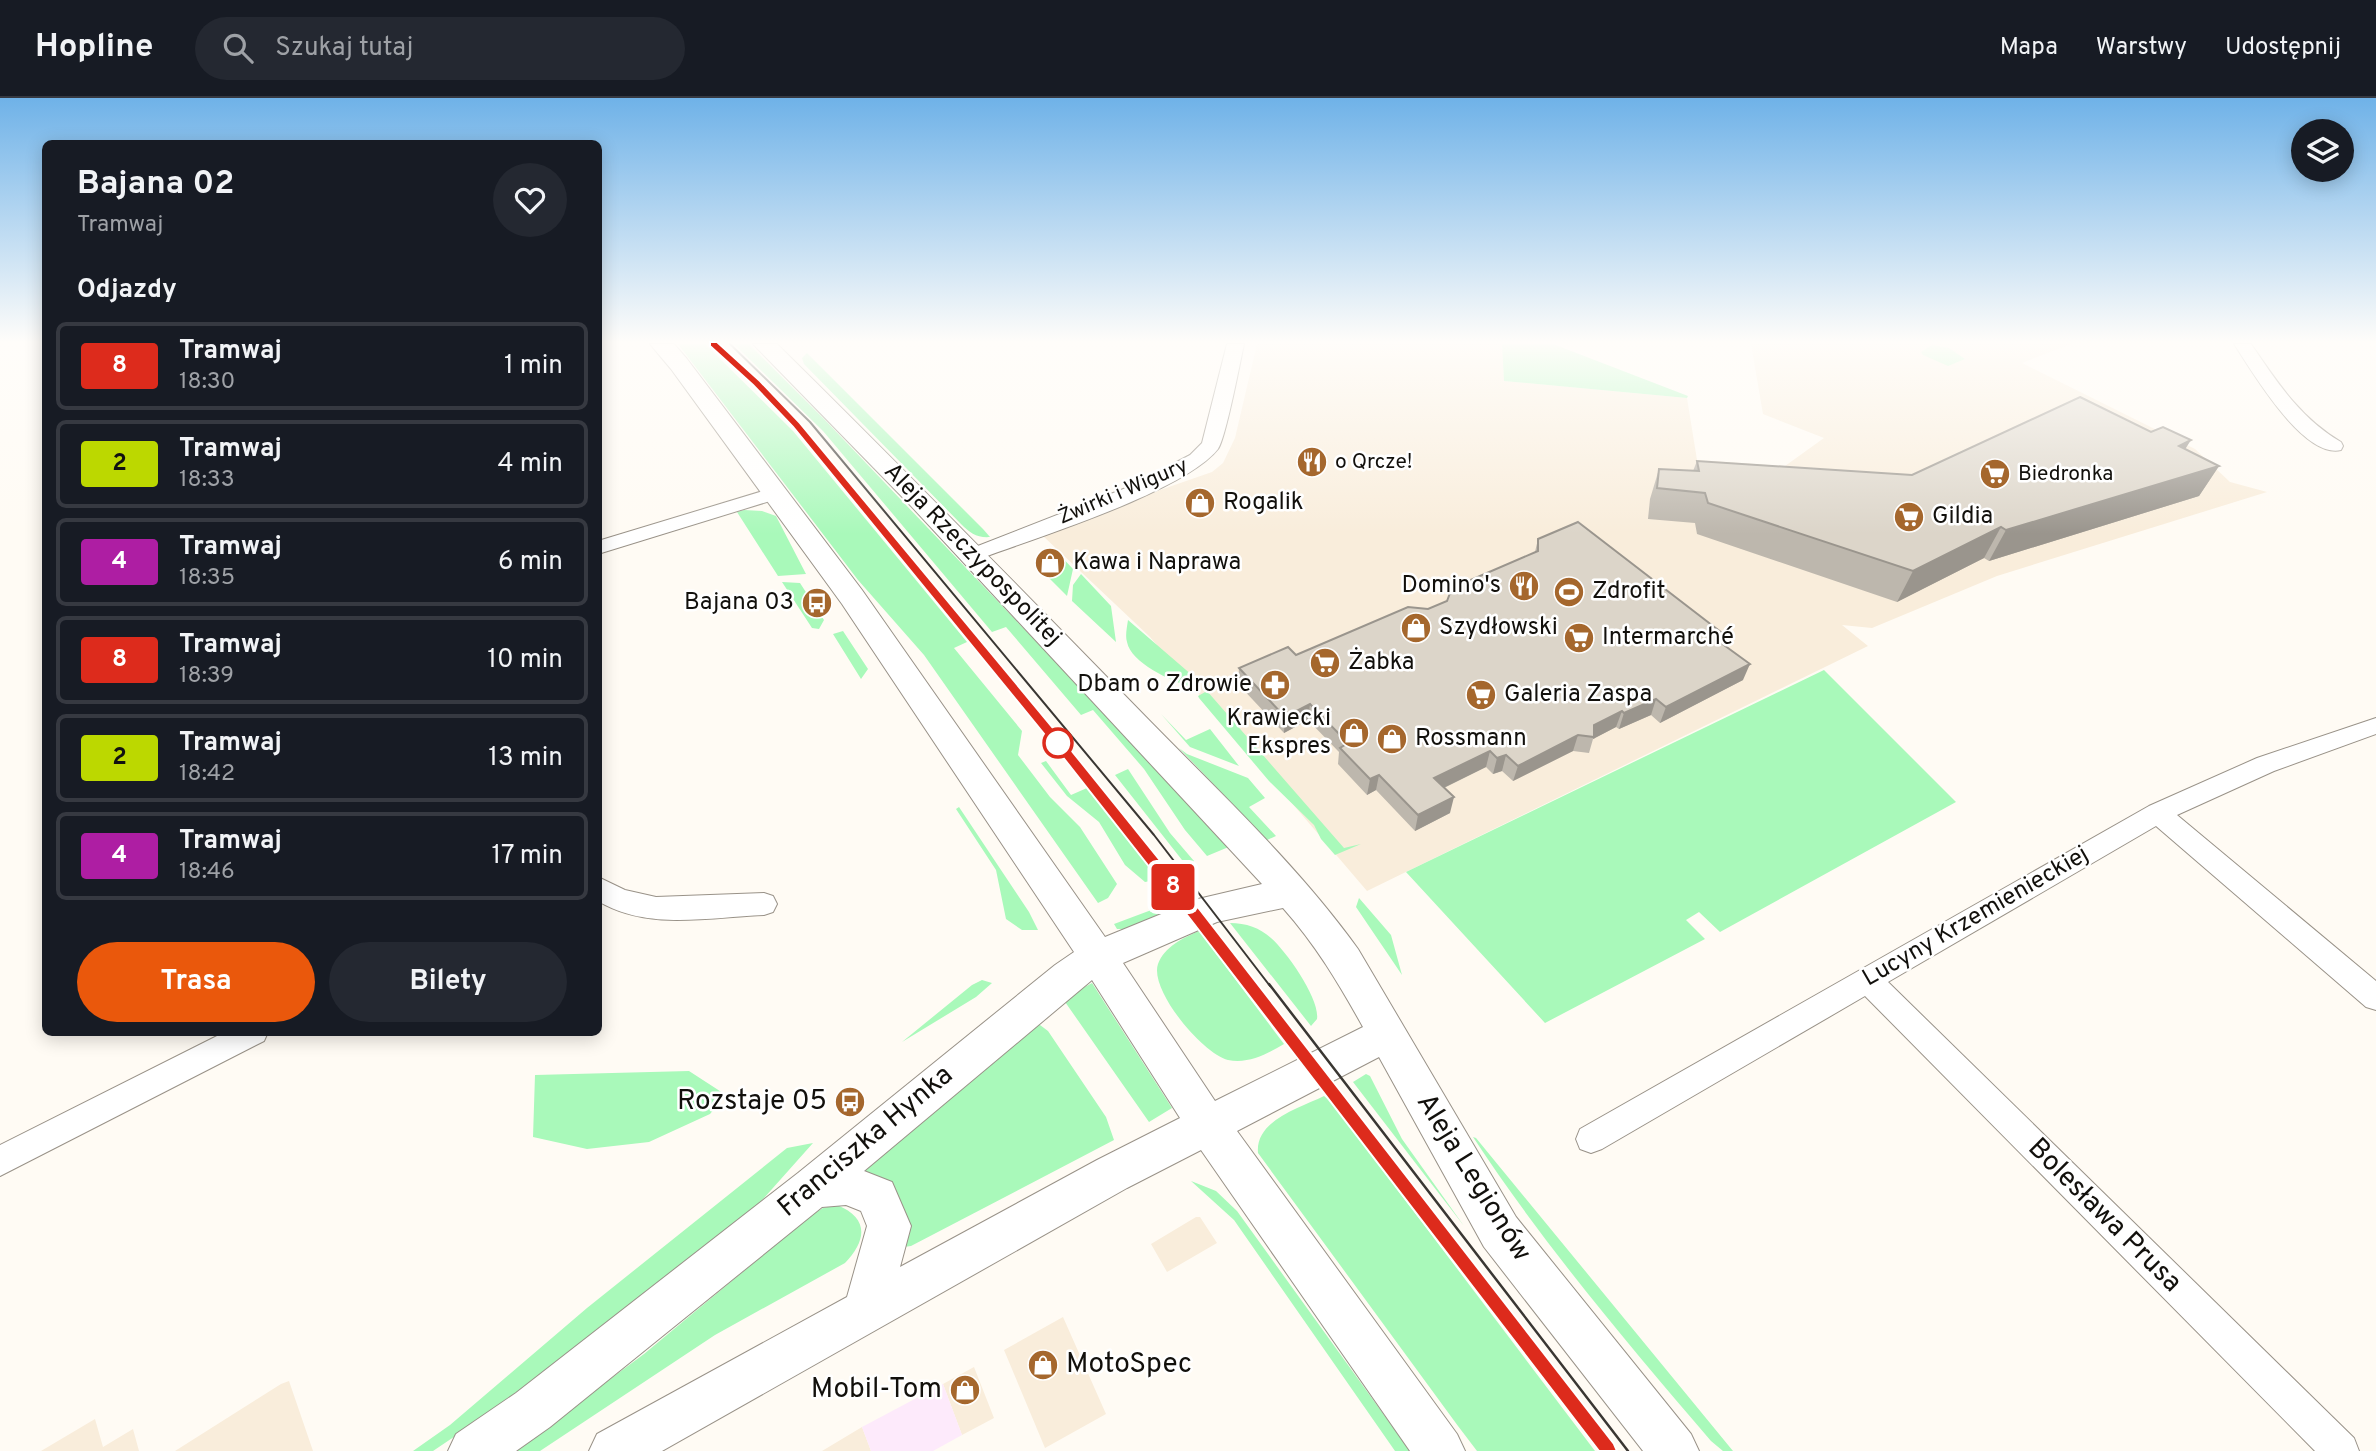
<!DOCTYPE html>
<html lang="pl">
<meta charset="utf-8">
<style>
:root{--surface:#171b24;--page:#242831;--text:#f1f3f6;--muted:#9ea1a6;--line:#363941;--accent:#ea580c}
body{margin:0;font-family:Overpass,sans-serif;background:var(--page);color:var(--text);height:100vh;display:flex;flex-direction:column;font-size:26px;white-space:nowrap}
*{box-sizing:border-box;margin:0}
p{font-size:23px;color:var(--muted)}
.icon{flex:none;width:38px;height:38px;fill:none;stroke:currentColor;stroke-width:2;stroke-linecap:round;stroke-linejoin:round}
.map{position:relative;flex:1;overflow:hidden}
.drawer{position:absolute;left:42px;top:42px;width:560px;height:896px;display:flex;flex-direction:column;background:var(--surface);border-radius:10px;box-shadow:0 4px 18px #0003}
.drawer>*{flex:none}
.badge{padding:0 14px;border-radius:5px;font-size:24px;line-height:46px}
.buttons{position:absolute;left:2291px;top:21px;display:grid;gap:14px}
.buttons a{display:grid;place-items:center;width:63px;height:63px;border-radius:50%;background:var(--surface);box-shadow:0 4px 18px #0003;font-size:35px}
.map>.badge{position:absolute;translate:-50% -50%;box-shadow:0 0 0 4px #fff}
h2{padding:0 35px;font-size:26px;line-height:63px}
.round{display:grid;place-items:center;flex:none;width:74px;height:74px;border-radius:37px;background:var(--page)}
.head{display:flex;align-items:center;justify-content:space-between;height:119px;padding:0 35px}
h1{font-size:33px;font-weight:700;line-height:52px}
.button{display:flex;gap:14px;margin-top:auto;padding:14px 35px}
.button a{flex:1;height:80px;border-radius:42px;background:var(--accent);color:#fff;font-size:28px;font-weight:700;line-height:80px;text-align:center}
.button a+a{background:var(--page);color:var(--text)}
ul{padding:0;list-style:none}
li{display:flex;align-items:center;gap:21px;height:88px;margin:0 14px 10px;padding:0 21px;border:4px solid var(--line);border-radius:10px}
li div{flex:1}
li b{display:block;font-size:26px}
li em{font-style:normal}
li .badge{min-width:77px;font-weight:700;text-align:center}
header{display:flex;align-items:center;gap:42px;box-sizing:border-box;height:98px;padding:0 35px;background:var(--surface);border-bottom:2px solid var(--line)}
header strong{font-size:33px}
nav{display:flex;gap:38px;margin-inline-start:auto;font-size:24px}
.search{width:490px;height:63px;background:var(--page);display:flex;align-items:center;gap:18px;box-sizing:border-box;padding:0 24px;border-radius:38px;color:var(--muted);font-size:26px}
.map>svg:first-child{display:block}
.built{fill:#f9eddb}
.industrial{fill:#fdeafb}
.green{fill:#a9f9ba}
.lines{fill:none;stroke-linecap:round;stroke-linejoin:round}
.minor-casing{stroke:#999288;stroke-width:2}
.secondary-casing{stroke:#999288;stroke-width:2}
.minor{fill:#fff;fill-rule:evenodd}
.secondary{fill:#fff;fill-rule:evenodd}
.tram-far1{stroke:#3a3733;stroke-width:2}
.tram{stroke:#3a3733;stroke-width:2.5}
.wall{fill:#bdb7ad}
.shaded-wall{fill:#9a958d}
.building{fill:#dcd5c9;stroke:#9a958d;stroke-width:2}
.line{fill:#dd2b1c;stroke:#fff;stroke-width:2}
.stop-dot{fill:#fff;stroke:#dd2b1c;stroke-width:3.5}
.labels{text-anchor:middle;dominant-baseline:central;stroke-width:5;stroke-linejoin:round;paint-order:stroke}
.far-poi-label{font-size:21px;fill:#12100c;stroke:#fff;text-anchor:start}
.far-street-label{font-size:21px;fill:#12100c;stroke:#fff}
.poi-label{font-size:24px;fill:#12100c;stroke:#fff;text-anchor:start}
.street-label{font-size:24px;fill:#12100c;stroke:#fff}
.near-poi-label{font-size:28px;fill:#12100c;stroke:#fff;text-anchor:end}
.near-street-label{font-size:28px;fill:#12100c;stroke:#fff}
</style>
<header>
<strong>Hopline</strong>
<div class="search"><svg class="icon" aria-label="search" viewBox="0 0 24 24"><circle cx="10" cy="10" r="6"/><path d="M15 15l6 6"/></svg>Szukaj tutaj</div>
<nav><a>Mapa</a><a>Warstwy</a><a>Udostępnij</a></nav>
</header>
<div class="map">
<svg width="2376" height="1353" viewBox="0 0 2376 1353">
<rect width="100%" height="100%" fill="#fffbf4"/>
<path class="built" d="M1257,246H1502L1504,283L1687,300L1697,362L1785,368L1824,340L1763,316L1751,246H2071L2022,265L2195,351L2230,384L2267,394L1997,478L1872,530L1842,527L1868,548L1367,793L1150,539L1043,438L1140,399L1212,374L1223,365L1235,340Z
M1196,1119H1200L1217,1145L1167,1174L1151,1146Z
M1063,1219L1106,1316L1045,1350L1004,1252Z
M974,1269L994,1320L962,1337L943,1286Z
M289,1283L313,1353H175L281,1286Z
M95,1321L103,1349L133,1331L139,1353H41Z
M862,1329L871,1353H822Z"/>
<path class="industrial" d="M943,1286L962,1337L933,1353H871L862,1329Z"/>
<path class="green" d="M678,246H705L793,333L967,544L954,550L1022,633L1018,657L1050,699L1080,729L1117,786L1108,800L1098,805L924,557L858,482Z
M734,246H749L825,322L1231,748L1207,758L1185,732L1144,671L1093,612L1081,617L1006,529L992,534L823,333Z
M1502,246H1553L1688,298L1687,300L1504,283Z
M1932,247L1949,250L1965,261L1948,268L1923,257L1921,254Z
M807,255L983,431L990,439C977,440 970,435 961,426L804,266L802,260Z
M744,412L762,413L776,418L806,476L778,478L737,414Z
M1057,454L1073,471L1067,498L1045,476L1063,468L1052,456Z
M1081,476L1111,508L1116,544L1072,503L1073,487Z
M782,484L800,485L824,522L819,531L812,530Z
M1128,522L1200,584L1189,588C1171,583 1131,565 1127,544C1125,538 1127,529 1128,522Z
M843,533L868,571L861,581L833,536Z
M1824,572L1956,704L1720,834L1699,814L1686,822L1705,841L1545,925L1406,774Z
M1207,593L1344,750L1361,746L1335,757L1321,741L1314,727L1269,683L1199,600L1198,598Z
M1161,616L1186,642L1210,631L1239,668L1190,649Z
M1179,650L1187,656L1248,680L1265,700L1249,709L1276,738L1267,742Z
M1046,663L1071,697L1087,690L1161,781L1145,784L1125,767L1099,724L1067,698L1041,665Z
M1128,671L1170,735L1194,763L1192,769L1187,771L1180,763L1182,762L1115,677Z
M959,709L1029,814L1038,832H1022L1006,821L996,772L956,711Z
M1359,800L1391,837L1402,877L1356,809Z
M1178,802L1181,806L1126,831H1117L1114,826Z
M1230,825C1246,825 1260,830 1271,840C1287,854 1320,901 1317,921L1311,928Z
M1199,833L1284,946C1267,956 1249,966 1228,962C1203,956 1149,892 1158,866C1164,849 1183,840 1199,833Z
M982,882L992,885L976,899L902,944L972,887Z
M1092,885L1172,1010L1149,1024L1063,901Z
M1036,924L1048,933L1106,1019L1114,1042L911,1148L904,1149C905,1109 906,1086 862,1073Z
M689,973L726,997L710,1016L649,1044L587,1051L533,1039L535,977Z
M1366,976L1370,978L1402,1041L1464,1128L1353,984Z
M1324,998L1331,1004L1595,1353H1477L1458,1328L1258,1055C1255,1022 1300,1010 1324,998Z
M1473,1039L1476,1040L1733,1353H1723L1711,1343C1627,1245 1544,1147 1473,1039Z
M813,1045L755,1110L628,1212L485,1318L433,1353H413L450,1327L587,1210L787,1050Z
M1191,1083L1216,1093L1237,1113L1410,1353H1395L1234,1122Z
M837,1107C869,1120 867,1142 845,1165L715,1237L540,1353H513L644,1256L810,1118L823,1110Z"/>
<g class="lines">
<g class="minor-casing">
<path id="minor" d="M1227,246H1244C1240,264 1226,340 1218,351C1184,394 1035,440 979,461H965L962,457L965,453L1131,388L1190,357L1202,345Z
M2234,246H2251C2277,284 2300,320 2341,344L2343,348L2341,352C2303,361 2252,273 2234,246Z
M776,389L786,395L783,399L598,456V443Z
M2376,620V636L2274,673L2177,717L2376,883V912L2366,909L2156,728L1888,884L2354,1340L2359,1353H2315L1865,898L1602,1051L1591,1055L1580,1051L1576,1041L1580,1031L2149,708L2257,660Z
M598,779L625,792L656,799L764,795L773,798L777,806L773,814L764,817C710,819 647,833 598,803Z
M225,934H268L264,943L0,1078V1047Z"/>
</g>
<g class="secondary-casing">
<path id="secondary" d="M650,246H674L687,261L862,492L1105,839L1198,801L1262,786L911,408L753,246H777C901,368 1022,492 1143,616C1217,692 1296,765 1358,851L1516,1119L1691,1336L1699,1353H1643L1484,1149L1379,959L1237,1033L1457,1336L1465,1353H1410L1201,1052L1127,1090L662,1353H589L597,1336L847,1199L867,1128L861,1113L846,1107L822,1109L550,1329L516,1353H448L456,1336L516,1295L798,1075L1055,867L1074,854L842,506L671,271ZM1283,810C1316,847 1339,886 1363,929L1215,1003L1123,865L1217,824ZM1092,882L1180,1020L1097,1062L900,1169L911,1128L892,1084L864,1073Z"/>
</g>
<use href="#minor" class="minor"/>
<use href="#secondary" class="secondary"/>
<path class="tram-far1" d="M714,246L757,285L796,327L1137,742L1249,888
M730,246L810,324L1154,737L1270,888"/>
<path class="tram" d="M1248,886L1606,1353
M1269,886L1628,1353"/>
</g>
<path class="wall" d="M2185,351L2219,368L2199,398L1989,463L1984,460L1897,504L1697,436L1695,425L1648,421L1650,401L1659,371L1693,373L1697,363L1912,377Z
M1538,441L1722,546L1743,582L1660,625L1651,617L1619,631L1616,629L1593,641L1589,655L1573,653L1513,683L1502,673L1493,676L1486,669L1444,690L1450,715L1415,733L1376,692L1367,697L1338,666L1339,654L1308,622L1284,635L1238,586L1239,570L1296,557L1428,511L1447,503L1535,454Z"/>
<path class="shaded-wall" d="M2191,342L2172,372L2179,348Z
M2219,368L2199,398L1989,463L2006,432Z
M2001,429L1984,460L1897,504L1913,473Z
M1726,538L1719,553L1717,542Z
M1750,566L1743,582L1660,625L1666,609Z
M1656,601L1651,617L1619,631L1624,615Z
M1310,606L1308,622L1284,635L1285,619Z
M1622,613L1616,629L1593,641L1594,627Z
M1578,637L1573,653L1513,683L1518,668Z
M1490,653L1486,669L1431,696L1434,680Z
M1506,657L1502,673L1493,676L1497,660Z
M1379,677L1376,692L1367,697L1370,681Z
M1454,699L1450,715L1415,733L1418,717Z"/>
<path class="building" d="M2080,299L2151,334L2163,329L2191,342L2179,348L2219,368L2006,432L2001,429L1913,473L1708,405L1705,395L1657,390L1659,371L1699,373L1697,363L1912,377Z
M1578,424L1726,538L1717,542L1750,566L1666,609L1656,601L1624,615L1622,613L1594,627V639L1578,637L1518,668L1506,657L1497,660L1490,653L1434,680L1454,699L1418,717L1379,677L1370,681L1340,650L1348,645L1310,606L1285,619L1239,570L1288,549L1296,557L1408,509L1428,511L1447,503L1452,490L1538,453V441Z"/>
<linearGradient id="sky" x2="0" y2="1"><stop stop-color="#6fb2e8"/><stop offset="0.56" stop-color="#fffdfa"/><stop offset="1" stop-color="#fffdfa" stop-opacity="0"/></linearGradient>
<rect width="2376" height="436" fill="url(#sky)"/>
<path class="line" d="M710,244H717L760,283L800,325L1063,642L1201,813L1614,1346L1617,1353H1599L1191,822L1054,648L793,329L753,287L710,248Z"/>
<defs>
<g id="restaurant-disc" transform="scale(1.575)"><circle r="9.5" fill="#a5672d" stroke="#fff"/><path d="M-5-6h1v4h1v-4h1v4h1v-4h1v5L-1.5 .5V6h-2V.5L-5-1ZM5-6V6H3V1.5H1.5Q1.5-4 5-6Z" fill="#fff"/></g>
<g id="supermarket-disc" transform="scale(1.575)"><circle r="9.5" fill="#a5672d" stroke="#fff"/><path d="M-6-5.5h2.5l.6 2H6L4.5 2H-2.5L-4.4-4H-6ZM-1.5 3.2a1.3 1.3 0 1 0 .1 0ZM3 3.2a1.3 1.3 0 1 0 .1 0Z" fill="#fff"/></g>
<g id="shop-disc" transform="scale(1.575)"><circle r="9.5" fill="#a5672d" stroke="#fff"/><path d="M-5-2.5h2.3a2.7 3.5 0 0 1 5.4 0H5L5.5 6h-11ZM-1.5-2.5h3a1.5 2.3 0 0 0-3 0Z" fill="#fff"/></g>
<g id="stadium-disc" transform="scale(1.575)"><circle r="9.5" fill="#a5672d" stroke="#fff"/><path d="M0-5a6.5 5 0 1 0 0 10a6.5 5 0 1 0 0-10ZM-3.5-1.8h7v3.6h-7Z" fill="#fff"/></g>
<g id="bus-disc" transform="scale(1.575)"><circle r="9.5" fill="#a5672d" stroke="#fff"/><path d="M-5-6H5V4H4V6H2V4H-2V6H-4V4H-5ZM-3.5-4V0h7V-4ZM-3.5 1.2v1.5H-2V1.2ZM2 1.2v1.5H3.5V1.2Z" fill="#fff"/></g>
<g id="pharmacy-disc" transform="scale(1.575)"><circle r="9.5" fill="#a5672d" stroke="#fff"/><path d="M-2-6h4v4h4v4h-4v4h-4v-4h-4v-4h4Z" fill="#fff"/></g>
</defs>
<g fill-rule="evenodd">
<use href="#restaurant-disc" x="1312" y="364"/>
<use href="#supermarket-disc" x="1995" y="376"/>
<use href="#shop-disc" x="1200" y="405"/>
<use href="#supermarket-disc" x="1909" y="419"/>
<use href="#shop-disc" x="1050" y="465"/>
<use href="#restaurant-disc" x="1524" y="488"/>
<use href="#stadium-disc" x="1569" y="494"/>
<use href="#bus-disc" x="817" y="505"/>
<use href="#shop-disc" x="1416" y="530"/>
<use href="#supermarket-disc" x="1579" y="540"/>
<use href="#supermarket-disc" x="1325" y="565"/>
<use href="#pharmacy-disc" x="1275" y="587"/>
<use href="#supermarket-disc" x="1481" y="597"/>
<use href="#shop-disc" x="1354" y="635"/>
<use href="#shop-disc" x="1392" y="641"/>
<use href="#bus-disc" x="850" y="1004"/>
<use href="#shop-disc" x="1043" y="1267"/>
<use href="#shop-disc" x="965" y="1292"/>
</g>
<circle class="stop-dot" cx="1058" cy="645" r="14"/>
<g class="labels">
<g class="far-poi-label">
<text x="1335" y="364">o Qrcze!</text>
<text x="2018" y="376">Biedronka</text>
</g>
<g class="far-street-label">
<text transform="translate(1123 394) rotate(-23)">Żwirki i Wigury</text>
</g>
<g class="poi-label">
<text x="1223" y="405">Rogalik</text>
<text x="1932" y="419">Gildia</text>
<text x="1073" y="465">Kawa i Naprawa</text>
<text x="1501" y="488" text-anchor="end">Domino's</text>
<text x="1592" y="494">Zdrofit</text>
<text x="794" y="505" text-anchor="end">Bajana 03</text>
<text x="1439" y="530">Szydłowski</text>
<text x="1602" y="540">Intermarché</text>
<text x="1348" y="565">Żabka</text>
<text x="1252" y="587" text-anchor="end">Dbam o Zdrowie</text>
<text x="1504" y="597">Galeria Zaspa</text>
<text x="1331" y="621" text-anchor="end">Krawiecki<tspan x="1331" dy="28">Ekspres</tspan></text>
<text x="1415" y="641">Rossmann</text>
</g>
<g class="street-label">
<text transform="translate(972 457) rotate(46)">Aleja Rzeczypospolitej</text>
<text transform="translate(1976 819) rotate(-30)">Lucyny Krzemienieckiej</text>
</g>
<g class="near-poi-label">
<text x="827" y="1004">Rozstaje 05</text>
<text x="1066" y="1267" text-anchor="start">MotoSpec</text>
<text x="942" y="1292">Mobil-Tom</text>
</g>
<g class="near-street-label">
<text transform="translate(866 1044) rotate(-40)">Franciszka Hynka</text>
<text transform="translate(1473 1080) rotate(58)">Aleja Legionów</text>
<text transform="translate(2104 1118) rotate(45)">Bolesława Prusa</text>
</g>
</g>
</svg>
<div class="buttons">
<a><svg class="icon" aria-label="layers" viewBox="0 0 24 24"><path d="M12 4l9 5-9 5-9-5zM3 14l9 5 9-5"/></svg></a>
</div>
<b class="badge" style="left:1173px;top:789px;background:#dd2b1c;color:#fff">8</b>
<section class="drawer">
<div class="head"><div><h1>Bajana 02</h1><p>Tramwaj</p></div><a class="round"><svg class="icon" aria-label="heart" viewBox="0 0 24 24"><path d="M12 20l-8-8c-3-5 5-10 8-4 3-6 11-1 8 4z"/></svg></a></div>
<h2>Odjazdy</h2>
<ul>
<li><span class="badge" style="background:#dd2b1c;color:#fff">8</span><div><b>Tramwaj</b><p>18:30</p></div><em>1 min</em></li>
<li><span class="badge" style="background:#bcd800;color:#111">2</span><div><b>Tramwaj</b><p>18:33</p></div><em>4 min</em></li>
<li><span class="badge" style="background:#ae1ea3;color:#fff">4</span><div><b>Tramwaj</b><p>18:35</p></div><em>6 min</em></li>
<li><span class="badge" style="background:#dd2b1c;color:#fff">8</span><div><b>Tramwaj</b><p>18:39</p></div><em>10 min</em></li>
<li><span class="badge" style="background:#bcd800;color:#111">2</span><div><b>Tramwaj</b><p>18:42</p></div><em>13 min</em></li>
<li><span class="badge" style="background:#ae1ea3;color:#fff">4</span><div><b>Tramwaj</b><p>18:46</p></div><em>17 min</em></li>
</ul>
<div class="button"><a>Trasa</a><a>Bilety</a></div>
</section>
</div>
